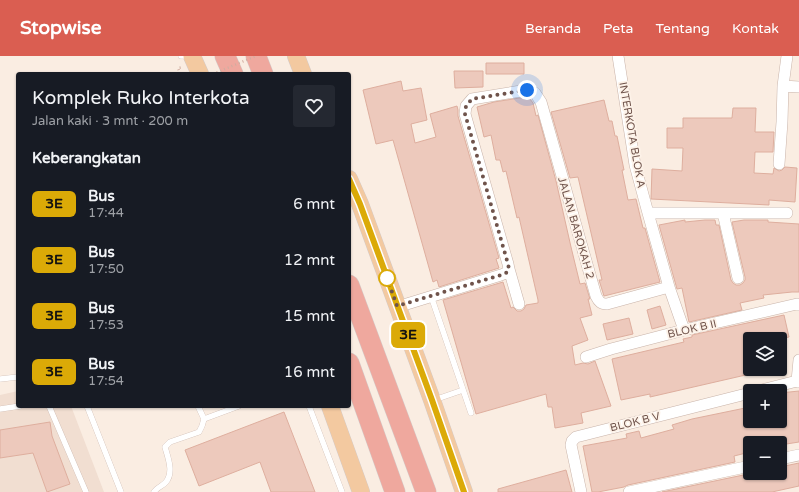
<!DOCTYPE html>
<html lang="id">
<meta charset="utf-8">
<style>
:root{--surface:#171b24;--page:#242831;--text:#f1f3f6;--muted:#9ea1a6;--accent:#da5e51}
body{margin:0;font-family:"Varela Round",sans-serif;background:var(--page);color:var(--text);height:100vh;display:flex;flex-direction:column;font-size:15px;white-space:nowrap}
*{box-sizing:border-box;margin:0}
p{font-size:13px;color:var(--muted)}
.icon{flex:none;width:22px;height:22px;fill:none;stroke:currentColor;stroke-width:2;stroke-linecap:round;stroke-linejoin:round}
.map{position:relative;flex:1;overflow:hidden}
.panel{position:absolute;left:16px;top:16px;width:335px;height:336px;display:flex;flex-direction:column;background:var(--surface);border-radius:4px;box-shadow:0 1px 3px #0004}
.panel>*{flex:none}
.badge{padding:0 8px;border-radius:6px;font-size:14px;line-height:26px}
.controls{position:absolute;left:743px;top:276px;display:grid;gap:8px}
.controls a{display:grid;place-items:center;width:44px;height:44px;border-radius:4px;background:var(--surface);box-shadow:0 1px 3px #0004;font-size:20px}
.you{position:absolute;width:20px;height:20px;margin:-10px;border:3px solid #fff;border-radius:50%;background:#1a73e8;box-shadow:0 0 0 6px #1a73e833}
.map>.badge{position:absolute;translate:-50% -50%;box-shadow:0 0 0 2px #fff}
h2{padding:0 16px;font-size:15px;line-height:36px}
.round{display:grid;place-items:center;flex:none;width:42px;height:42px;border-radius:4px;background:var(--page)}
.summary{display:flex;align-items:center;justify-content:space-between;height:68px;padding:0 16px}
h1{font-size:19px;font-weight:600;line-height:30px}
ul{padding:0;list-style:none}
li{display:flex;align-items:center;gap:12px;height:56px;padding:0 16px}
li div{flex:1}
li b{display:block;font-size:15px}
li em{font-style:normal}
li .badge{min-width:44px;font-weight:700;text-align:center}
header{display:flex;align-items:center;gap:24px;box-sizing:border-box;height:56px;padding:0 20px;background:var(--accent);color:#fff}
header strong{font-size:19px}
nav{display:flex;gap:22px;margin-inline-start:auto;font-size:14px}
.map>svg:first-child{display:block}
.residential{fill:#f1ded1}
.building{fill:#edc9bc;stroke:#deae9e}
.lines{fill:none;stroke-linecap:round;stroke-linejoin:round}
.service-casing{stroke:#c9b4aa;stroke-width:6}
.minor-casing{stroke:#c9b4aa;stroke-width:12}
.primary-casing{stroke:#d4cbc9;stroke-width:18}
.motorway-casing{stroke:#d4cbc9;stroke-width:21}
.path{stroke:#d1ada0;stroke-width:2.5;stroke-dasharray:1 3;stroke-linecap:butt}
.service{stroke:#fff;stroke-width:5.5}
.minor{stroke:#fff;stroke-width:11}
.primary{stroke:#f3c9a0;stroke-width:17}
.motorway{stroke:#efa89e;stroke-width:20}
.path-bridge{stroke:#d1ada0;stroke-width:2.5;stroke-dasharray:1 3;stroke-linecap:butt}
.line-casing{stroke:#fff;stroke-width:9}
.line{stroke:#dbaa07;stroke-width:6}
.walk{stroke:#6f534b;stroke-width:4;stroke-dasharray:0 7.2}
.stop-dot{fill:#fff;stroke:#dbaa07;stroke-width:2}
.labels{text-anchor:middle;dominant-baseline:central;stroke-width:3.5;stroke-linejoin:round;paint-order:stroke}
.street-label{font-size:11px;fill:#6f534b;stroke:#fdf2e8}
</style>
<header>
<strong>Stopwise</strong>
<nav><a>Beranda</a><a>Peta</a><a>Tentang</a><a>Kontak</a></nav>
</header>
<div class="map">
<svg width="799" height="436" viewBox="0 0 799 436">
<rect width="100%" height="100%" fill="#faede2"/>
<path class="residential" d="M18,335V350H71L104,436H0V339Z"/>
<path class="building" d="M486,7H524V18H486Z
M454,15H483V31L455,32Z
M401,25L403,35L421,32L427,64L411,68L415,87L436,81L430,58L457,50L458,54V60L499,202L496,203L499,212L439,231L437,224L433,226L393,84L376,88L363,34Z
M526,41L530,43L533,47L536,60L538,59L556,125L571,191L580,228L585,227L590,243H588L592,259L580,262L588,284L572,290L575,309L583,307L588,308L595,305L611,350L581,357L583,367L555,372L552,351H548L546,338L476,358L443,244L503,226L511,252L513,251L517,255H521L524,253L526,249L538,247V244L519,161L517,162L506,115L503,116L500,104H496L491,79L484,81L477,51L494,46Z
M604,44L609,65H612L615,80H617L624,114H622L628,144L636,143L643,172H645L660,226L604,240L599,224H602L578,121L570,122L551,56Z
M733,52H756L755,76H774L773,96H755L754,117L773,118L774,112L779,115L782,114L785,111L797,112L795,146L769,144V149L651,143L652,113L682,115L683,92H667V72H683V62H732Z
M685,164V166L705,164H715L716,169H719L731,224L733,227L736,229H740L743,227L745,224V221L732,166L744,164H768V166L799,168V236H792L763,239L764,242L740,247L742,254L689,266L682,232L677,233L659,169Z
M660,250L666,269L652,273L647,254Z
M784,259L789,281L781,283H750V318L650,341V338L621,344L612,303L684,286L683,283L692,281V279Z
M629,262L633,278L607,284L603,268Z
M799,335V386L780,389V387H750V396L734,400L735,406L628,429L624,431L598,436H592L583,390L627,382L626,378L639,375L641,382L674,373L672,369L692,363L750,351V365H780V337Z
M284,356L315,436H271L260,406L199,430L185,394Z
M50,366L52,380L70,428L47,436L33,397L0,402V374Z
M799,407V430L772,436H662L753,417H780V411Z
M566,414L572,436H498V433Z"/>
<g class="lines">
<g class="service-casing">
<path id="service" d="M181,0H183
M431,240L471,357
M0,323L18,321
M434,344L463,334
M49,350L86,436
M87,350L121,436
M309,350L342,436
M0,353L20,350
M204,363L239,350
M154,436C157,431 163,430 166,426C174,416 168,402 165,391L170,386L199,376L202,370L204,363L198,350"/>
</g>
<g class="minor-casing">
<path id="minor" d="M618,0L635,109L648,157L669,231L684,274
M783,30L799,31
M779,108L782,66L783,30L787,0
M648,157H787
M723,157L738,222
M509,213L519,248
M397,251L501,219L506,217L509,213L508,208L465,58L466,50L472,43L527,34L535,37L541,46L596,240C599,246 601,248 607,248L669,231
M586,301L611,293L684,274L797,248L799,249
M797,325L799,304
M758,335L797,325L799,326
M780,403L799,399
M581,436L571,389L572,385L576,381L750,337
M629,436L750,410"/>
</g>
<g class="primary-casing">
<path id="primary" d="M192,0L200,18
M296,0L303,18
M349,123L360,148L432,344L464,436
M330,350L361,436"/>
</g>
<g class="motorway-casing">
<path id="motorway" d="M225,0L233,18
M256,0L263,18
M349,229L426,436
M349,307L395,436"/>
</g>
<path class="path" d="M180,18L178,12L183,11"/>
<use href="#service" class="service"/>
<use href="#minor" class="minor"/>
<use href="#primary" class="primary"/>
<use href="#motorway" class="motorway"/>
<path class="path-bridge" d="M213,18L256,0"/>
</g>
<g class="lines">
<g class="line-casing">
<path id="line" d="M349,123L360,148L432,344L464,436"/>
</g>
<use href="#line" class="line"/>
<path class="walk" d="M387,222L397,250L501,219L506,217L509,213L508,208L465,58L466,50L472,43L527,34"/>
</g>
<circle class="stop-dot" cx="387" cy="222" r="8"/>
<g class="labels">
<g class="street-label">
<text transform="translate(632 79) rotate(80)">INTERKOTA BLOK A</text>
<text transform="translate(576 172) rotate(74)">JALAN BAROKAH 2</text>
<text transform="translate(692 273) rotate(-13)">BLOK B II</text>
<text transform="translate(635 366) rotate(-14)">BLOK B V</text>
</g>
</g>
</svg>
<div class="controls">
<a><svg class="icon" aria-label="layers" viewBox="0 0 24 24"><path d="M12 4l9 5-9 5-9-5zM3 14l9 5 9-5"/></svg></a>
<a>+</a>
<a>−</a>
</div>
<div class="you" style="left:527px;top:34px"></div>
<b class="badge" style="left:408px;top:279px;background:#dbaa07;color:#111">3E</b>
<section class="panel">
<div class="summary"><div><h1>Komplek Ruko Interkota</h1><p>Jalan kaki · 3 mnt · 200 m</p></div><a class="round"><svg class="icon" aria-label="heart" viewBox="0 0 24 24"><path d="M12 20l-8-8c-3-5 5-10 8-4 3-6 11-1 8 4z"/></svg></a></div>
<h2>Keberangkatan</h2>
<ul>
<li><span class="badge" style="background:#dbaa07;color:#111">3E</span><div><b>Bus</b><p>17:44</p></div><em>6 mnt</em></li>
<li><span class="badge" style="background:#dbaa07;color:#111">3E</span><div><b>Bus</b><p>17:50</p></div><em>12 mnt</em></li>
<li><span class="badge" style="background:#dbaa07;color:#111">3E</span><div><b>Bus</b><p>17:53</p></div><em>15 mnt</em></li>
<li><span class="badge" style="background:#dbaa07;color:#111">3E</span><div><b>Bus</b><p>17:54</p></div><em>16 mnt</em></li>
</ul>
</section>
</div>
